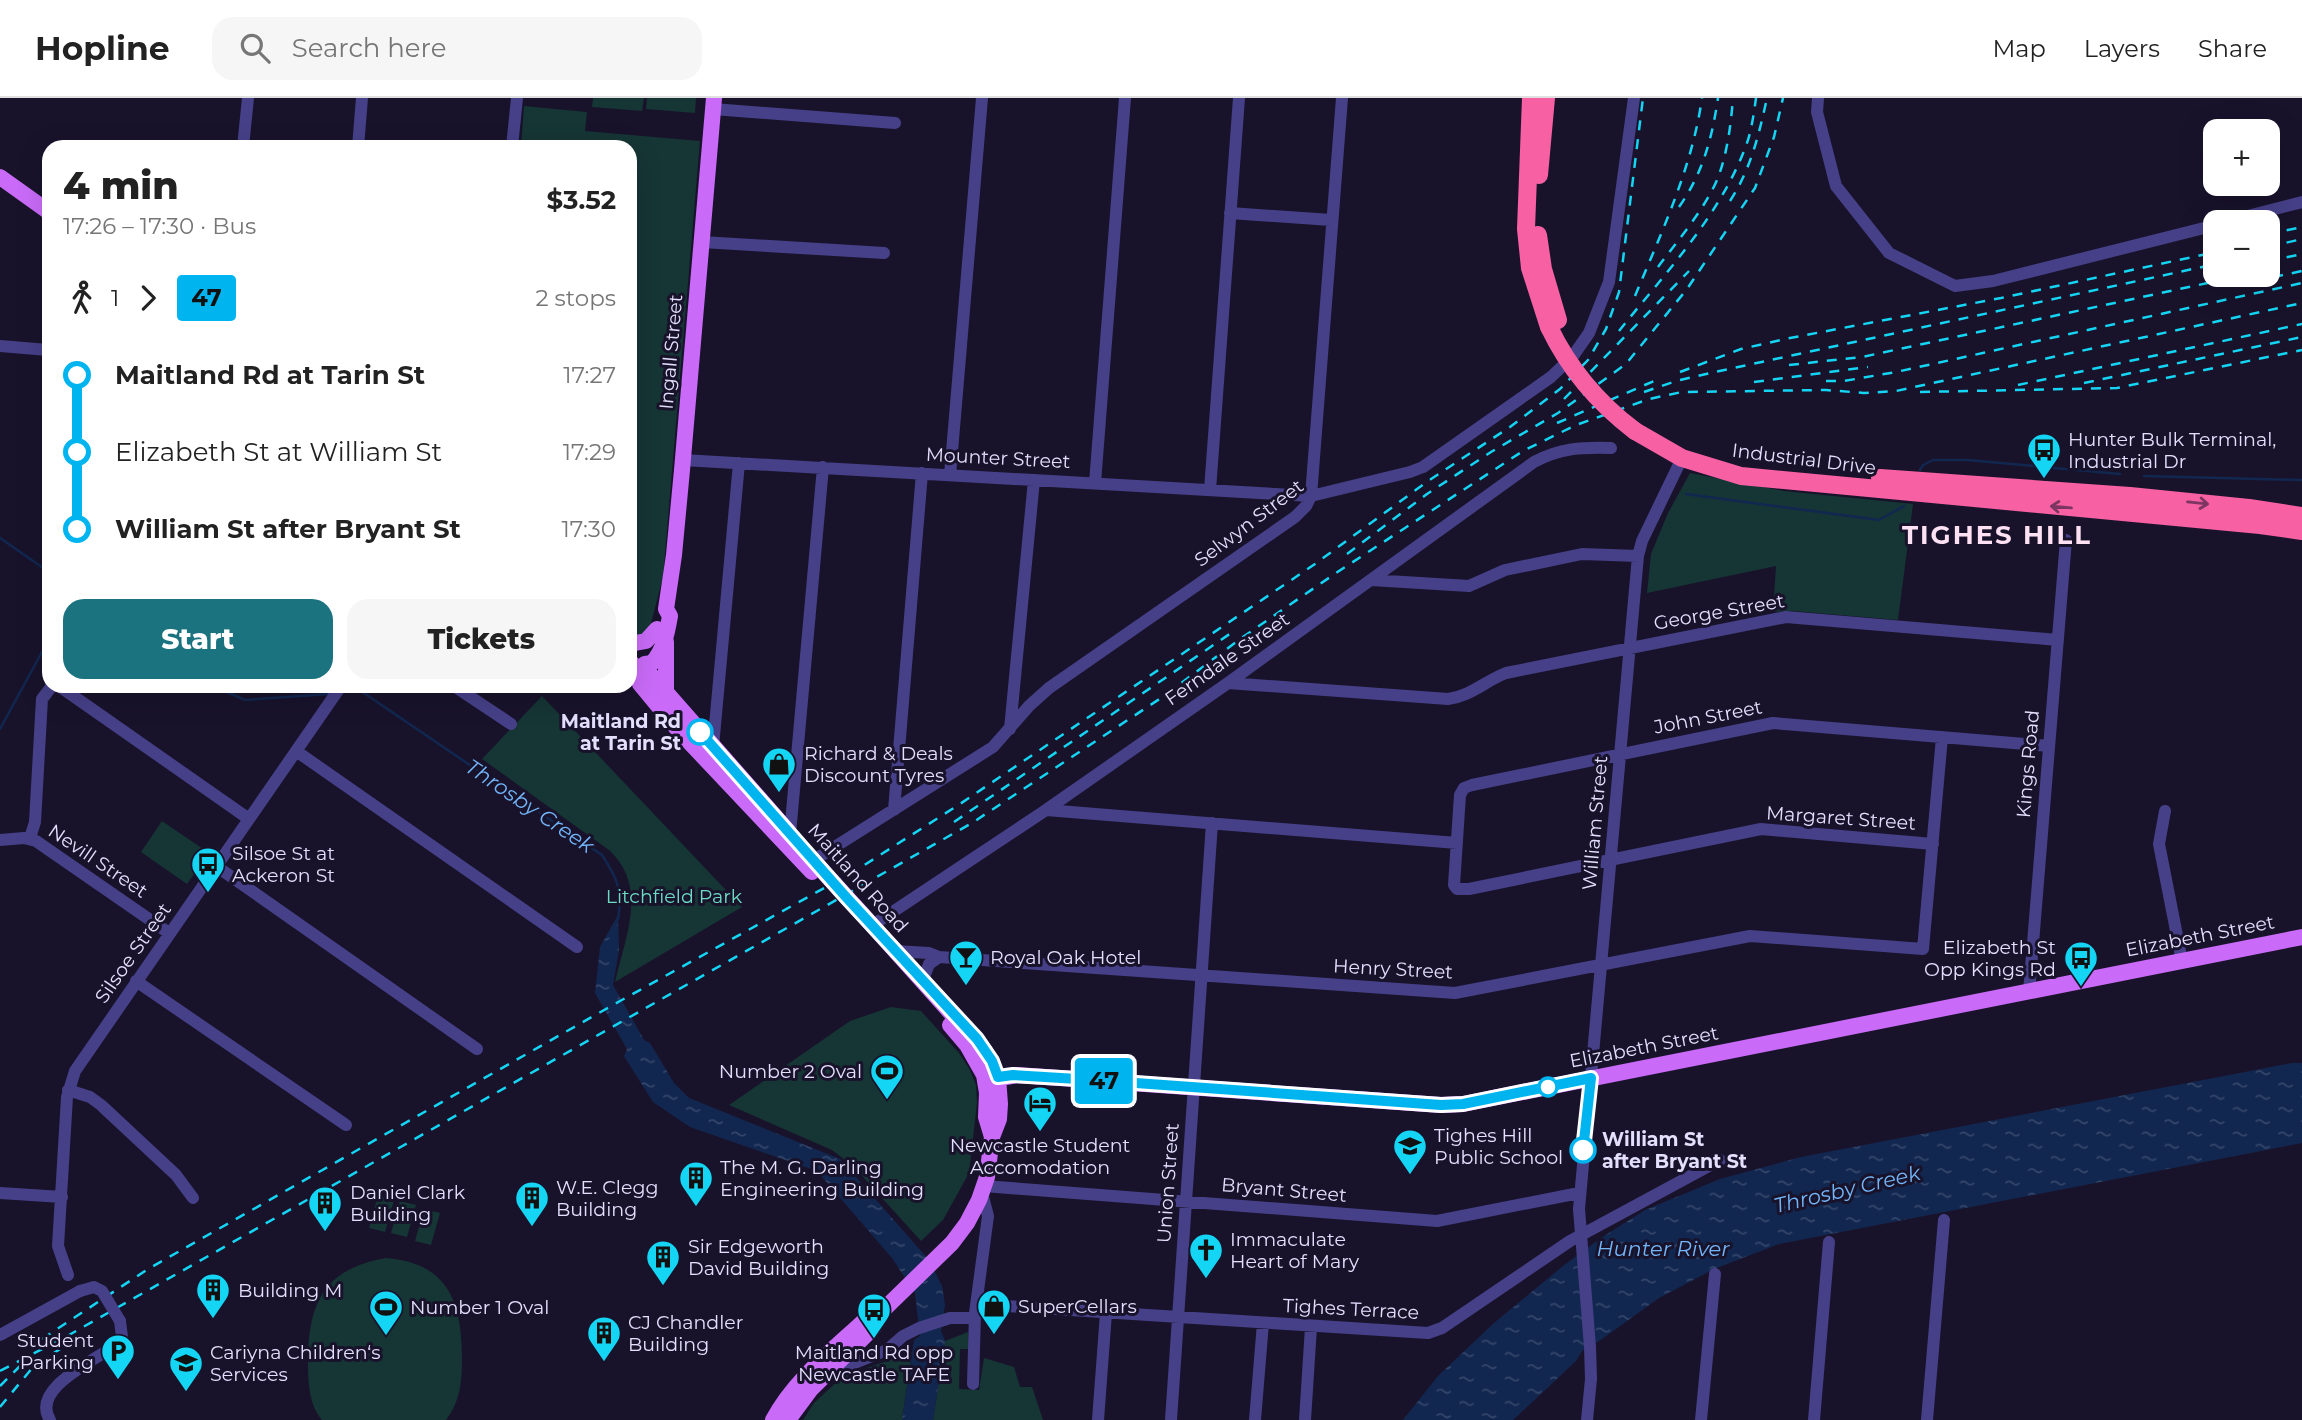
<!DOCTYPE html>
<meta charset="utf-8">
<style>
:root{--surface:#fff;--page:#f6f6f6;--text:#222;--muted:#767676;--line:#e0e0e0;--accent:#1c7380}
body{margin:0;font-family:Montserrat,sans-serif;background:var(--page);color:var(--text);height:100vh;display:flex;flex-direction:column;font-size:26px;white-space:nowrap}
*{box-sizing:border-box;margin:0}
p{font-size:23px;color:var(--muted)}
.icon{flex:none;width:38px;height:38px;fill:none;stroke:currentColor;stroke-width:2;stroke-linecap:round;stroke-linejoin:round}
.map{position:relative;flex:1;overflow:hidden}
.drawer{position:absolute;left:42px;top:42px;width:595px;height:553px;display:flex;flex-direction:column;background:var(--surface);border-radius:21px;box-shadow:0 7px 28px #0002}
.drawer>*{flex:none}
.badge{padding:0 14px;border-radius:5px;font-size:24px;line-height:46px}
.buttons{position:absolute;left:2203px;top:21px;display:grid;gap:14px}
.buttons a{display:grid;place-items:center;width:77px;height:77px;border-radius:14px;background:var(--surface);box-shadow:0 7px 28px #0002;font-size:35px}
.map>.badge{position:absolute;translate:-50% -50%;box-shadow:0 0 0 4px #fff}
.legs{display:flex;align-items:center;gap:10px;height:77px;padding:0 21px;font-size:23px}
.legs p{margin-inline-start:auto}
.overview{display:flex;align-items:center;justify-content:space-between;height:119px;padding:0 21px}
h1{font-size:38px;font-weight:800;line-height:52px}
.primary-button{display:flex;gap:14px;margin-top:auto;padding:14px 21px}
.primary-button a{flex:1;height:80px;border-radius:21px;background:var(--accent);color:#fff;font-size:28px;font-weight:800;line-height:80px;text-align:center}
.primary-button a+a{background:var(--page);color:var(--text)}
ul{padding:0 21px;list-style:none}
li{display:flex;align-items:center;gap:24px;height:77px;font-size:26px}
li i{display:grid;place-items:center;width:10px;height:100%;margin:0 9px;background:currentColor}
li i::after{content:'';width:18px;height:18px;margin:-9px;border:5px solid;border-radius:50%;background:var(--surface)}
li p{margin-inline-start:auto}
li:first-child i{background:linear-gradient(#0000 50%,currentColor 0)}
li:last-child i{background:linear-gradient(currentColor 50%,#0000 0)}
header{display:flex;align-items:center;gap:42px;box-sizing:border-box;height:98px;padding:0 35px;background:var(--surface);border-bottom:2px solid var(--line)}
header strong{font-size:33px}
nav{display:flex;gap:38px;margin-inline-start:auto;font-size:24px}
.search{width:490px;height:63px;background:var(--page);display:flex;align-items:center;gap:18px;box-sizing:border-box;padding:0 24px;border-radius:21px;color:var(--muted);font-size:26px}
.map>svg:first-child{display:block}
.green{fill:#163535}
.water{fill:url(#water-ripples)}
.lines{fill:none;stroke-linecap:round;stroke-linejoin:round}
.stream{stroke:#122750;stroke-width:2.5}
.minor{stroke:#464088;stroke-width:12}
.major{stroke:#c96bf8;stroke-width:16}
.highway{stroke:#f760a3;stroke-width:18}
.rail{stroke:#14d5f4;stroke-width:2.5;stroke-dasharray:10 9;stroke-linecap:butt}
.minor-bridge{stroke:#464088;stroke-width:12}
.major-bridge{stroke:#c96bf8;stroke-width:16}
.highway-bridge{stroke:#f760a3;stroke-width:18}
.oneway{stroke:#7c3661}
.line-1-casing{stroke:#fff;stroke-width:16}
.line-1{stroke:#00b5ef;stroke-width:10}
.stop-1-dot{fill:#fff;stroke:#00b5ef;stroke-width:3.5}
.labels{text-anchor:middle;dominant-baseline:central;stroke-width:6;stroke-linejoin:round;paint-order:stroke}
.street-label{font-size:19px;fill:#e3dffd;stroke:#18132b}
.poi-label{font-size:19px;fill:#e3dffd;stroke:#18132b;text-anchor:start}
.stop-label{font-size:19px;font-weight:bold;fill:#e3dffd;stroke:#18132b;text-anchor:end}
.park-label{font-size:19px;fill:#6cdcc4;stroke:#18132b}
.water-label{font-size:21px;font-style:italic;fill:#72b5f8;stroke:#18132b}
.district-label{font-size:26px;font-weight:bold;letter-spacing:2px;fill:#fee1f2;stroke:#18132b}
</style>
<header>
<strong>Hopline</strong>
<div class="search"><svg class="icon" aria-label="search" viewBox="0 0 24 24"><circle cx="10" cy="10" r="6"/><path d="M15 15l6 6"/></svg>Search here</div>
<nav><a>Map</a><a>Layers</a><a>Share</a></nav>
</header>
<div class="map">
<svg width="2302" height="1322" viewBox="0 0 2302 1322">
<defs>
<pattern id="water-ripples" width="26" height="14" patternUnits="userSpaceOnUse" patternTransform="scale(1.75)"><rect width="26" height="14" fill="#122750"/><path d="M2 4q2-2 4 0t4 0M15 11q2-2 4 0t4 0" fill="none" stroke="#34466a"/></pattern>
</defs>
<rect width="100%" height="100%" fill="#18132b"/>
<path class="green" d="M593,0H644L642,13L592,9Z
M647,0H696L695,15L646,11Z
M524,8L587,14L585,33L700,43L663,479L649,533L637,539L630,538V49H521Z
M1690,375L1784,393L1913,406L1898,522L1793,513L1773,514L1776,468L1647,495L1651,456L1668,415Z
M542,598L742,809L615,884C625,839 649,789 609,752L482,661Z
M162,723L209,755L187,786L141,754Z
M891,909L921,913L959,955L970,972L976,987L977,1005L969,1075L943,1122L921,1143L854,1069L832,1052L729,1007L850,923Z
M378,1097L394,1102L385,1134L369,1130Z
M400,1103L416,1107L407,1139L391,1135Z
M424,1111L440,1115L431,1147L415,1143Z
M386,1160C449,1165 462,1205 462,1261C462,1284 460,1304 446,1322H322C309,1307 308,1284 308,1265C308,1206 323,1171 386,1160Z
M968,1234V1251H960L959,1291L979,1292L984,1260L1014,1269L1020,1289H1032L1043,1322H933L945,1243Z
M912,1254L902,1322H803L814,1305L842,1279Z"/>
<path class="water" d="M618,817L619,852L613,887L644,942L650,945L674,985L689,1000L840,1061L929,1162L942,1188L945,1207L941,1233L945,1243L933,1322H902L914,1242L920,1238L915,1195L892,1160L817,1073L690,1029L653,1004L624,958L627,951L595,895L600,849Z
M2292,965H2302V1045L1779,1146L1714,1171L1659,1200L1602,1241L1582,1253L1576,1263L1513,1322H1403L1438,1278L1494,1225L1563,1168L1604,1138L1645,1112L1720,1081L1801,1059Z"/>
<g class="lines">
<path class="stream" d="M1920,372L1923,367L1933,362H1968L2120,376
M2144,378L2302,382
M1686,396L1879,422L1904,408
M0,440L49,474
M213,588L245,602L329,596
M343,594L361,593L602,757C617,780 623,792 618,821
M0,631L49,541"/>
<path class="minor" d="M1818,0L1817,14L1836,88L1889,155L1955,188L1993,183L2216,127
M713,11L895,25
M243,49L248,0
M358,49L362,0
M512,49L517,0
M1230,115L1331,122
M2224,124L2302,104
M702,144L884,155
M0,248L48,252
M683,362L1311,398L1410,374L1423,369L1551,279L1573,258L1589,235L1609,184L1634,0
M950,377L982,0
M1095,385L1125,0
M1210,392L1239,0
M1371,482L1469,488L1505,472L1582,456L1638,458
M1228,585L1448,601C1471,598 1485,583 1506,575L1786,519L2058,542
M59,588L249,721
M454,588L511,626
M1010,631L1034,382
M713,649L739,365
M296,653L577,849
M894,712L922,375
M1046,712L1457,745
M2165,713L2159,746L2182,863
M790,736L823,369
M30,740L35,724L42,601L52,588
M0,742L24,740L36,743L169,835
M1933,746L1761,731L1469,791H1457L1454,787L1460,697L1464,690L1472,687L1773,625L2049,648
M814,762L993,649L1029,608L1049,590L1295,419L1306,408L1311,398L1342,0
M216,768L477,951
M873,827L1046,712L1228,585L1534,364C1560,350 1582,349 1611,350
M895,853L929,855L939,859L1455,895L1750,838L1923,851L1942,639
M923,882L929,866L939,859
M136,883L346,1027
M2029,894L2066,442
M68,992L90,999L101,1007L176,1077L193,1100
M984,1088L1437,1123L1579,1095
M0,1095L62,1099
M1579,1111L1638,458L1642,443L1682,360
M68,1177L58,1148L67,999L75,973L341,588
M976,1206L1428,1235L1442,1230L1570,1143L1720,1062
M0,1237L80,1193
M832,1274L887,1252L903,1238L919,1230L950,1220H975
M973,1286L975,1215L988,1118L982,1095
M50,1322C29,1289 101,1260 120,1244L122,1239L120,1223
M1098,1322L1106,1215
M1171,1322L1212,725
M1255,1322L1263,1225
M1305,1322L1311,1229
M1587,1322L1591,1281L1590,1249
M1701,1322L1715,1176
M1814,1322L1829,1144
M1927,1322L1944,1122"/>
<path class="major" d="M0,79L49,114
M630,546L646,543L657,531
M630,563L637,572L640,586L678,632L812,774
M637,572L645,566L652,565C664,552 667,535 670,518L666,511L674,457L682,372L714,0
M637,572L651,577L788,733
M666,596V544
M950,927L967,947L984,977L987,995L986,1019L992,1039
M986,983L1017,977L1441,1007L1463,1006L2302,839
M773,1322C794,1282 833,1252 865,1222L876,1219L952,1145L967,1125L979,1102L987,1079L992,1039L999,1021L1000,1006L998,979L985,953L863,817
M788,1322L811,1291L874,1229V1225"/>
<path class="highway" d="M1531,0L1526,131L1530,170L1549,229
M1539,77L1546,0
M1538,137L1543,171L1558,222
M1635,333L1682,360L1741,378L2260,427L2302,433
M1880,380L2130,398L2249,410L2302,418"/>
<path class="rail" d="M1730,103C1751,71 1759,36 1767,0
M1679,109C1703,75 1712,40 1718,0
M2268,136L2302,129
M2268,149L2302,141
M2268,163L2302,156
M1658,169C1678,142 1710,105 1720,74C1728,50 1731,25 1733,0
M2236,187L2302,173
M1635,198C1662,133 1692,70 1702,0
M1619,233C1666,174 1723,115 1748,42C1752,29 1754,14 1756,0
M1789,267L1862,259L2245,177
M1680,274L1741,251L1790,240L2001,200L2216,154
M1826,283H1844L1896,274L2302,185
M1754,284L1868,269
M2084,285L2302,239
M2018,287L2302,226
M1644,294L1676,283L1715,274L2216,166
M1920,294L2117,290L2302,252
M1564,301L1689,173
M1557,325L1654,283
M1347,456L1427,396L1491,354L1558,315L1626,266L1687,191L1755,90L1774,39L1783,0
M954,724L1234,533
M42,1241L148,1171L620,903L855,773L960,706L1315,466L1428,383L1510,329L1560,291L1588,262L1606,231L1619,194L1643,0
M0,1273L69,1237L972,725L1164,598L1240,541L1336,475L1523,353L1576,327L1649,301L1682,294L1826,292L1864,295L1896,293L2302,205
M0,1288L20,1268
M0,1309L33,1269L60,1251"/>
<path class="minor-bridge" d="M1579,1111L1590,1249
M80,1193L94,1189L102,1193L120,1223"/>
<path class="major-bridge" d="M819,769L863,817"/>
<path class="highway-bridge" d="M1549,229C1569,271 1598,305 1635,333"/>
</g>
<defs><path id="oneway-shaft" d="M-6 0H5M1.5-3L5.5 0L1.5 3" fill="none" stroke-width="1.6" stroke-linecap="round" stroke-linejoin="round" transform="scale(1.75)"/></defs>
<g class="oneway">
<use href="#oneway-shaft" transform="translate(2198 405) rotate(6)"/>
<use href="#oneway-shaft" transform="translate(2061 409) rotate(-175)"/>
</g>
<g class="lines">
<g class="line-1-casing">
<path id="line-1" d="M700,634L846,799L977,941L992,963L998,979L1013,977L1094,982L1441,1007L1463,1006L1591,980L1583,1052"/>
</g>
<use href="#line-1" class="line-1"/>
</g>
<defs>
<g id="bus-pin" transform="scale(1.75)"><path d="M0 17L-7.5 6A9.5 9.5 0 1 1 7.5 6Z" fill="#14d5f4" stroke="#18132b"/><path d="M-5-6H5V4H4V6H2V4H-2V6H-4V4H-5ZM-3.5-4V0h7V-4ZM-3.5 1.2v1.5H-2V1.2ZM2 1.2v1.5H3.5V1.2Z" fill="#111"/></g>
<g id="shop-pin" transform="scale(1.75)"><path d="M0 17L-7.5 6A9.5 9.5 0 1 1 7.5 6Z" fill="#14d5f4" stroke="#18132b"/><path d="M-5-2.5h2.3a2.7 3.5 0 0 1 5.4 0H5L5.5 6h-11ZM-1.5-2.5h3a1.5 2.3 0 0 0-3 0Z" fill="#111"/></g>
<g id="bar-pin" transform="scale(1.75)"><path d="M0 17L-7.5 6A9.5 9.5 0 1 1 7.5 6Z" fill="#14d5f4" stroke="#18132b"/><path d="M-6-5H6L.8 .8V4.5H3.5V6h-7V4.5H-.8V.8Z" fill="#111"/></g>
<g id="stadium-pin" transform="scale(1.75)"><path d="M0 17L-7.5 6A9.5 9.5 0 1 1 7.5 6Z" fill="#14d5f4" stroke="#18132b"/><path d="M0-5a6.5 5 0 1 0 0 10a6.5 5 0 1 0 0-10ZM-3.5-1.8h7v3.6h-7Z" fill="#111"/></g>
<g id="hotel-pin" transform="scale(1.75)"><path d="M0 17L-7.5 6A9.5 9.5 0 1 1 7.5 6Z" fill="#14d5f4" stroke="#18132b"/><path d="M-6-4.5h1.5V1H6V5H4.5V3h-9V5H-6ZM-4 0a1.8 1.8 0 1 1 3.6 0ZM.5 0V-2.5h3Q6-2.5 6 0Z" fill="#111"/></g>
<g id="school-pin" transform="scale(1.75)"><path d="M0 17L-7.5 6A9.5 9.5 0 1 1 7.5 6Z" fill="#14d5f4" stroke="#18132b"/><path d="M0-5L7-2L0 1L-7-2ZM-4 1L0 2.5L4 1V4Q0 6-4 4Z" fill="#111"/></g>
<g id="building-pin" transform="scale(1.75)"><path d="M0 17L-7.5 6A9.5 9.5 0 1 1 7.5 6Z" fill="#14d5f4" stroke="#18132b"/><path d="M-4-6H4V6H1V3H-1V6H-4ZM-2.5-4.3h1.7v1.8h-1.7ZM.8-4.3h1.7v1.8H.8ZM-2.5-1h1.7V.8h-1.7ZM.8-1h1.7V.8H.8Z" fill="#111"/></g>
<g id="church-pin" transform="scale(1.75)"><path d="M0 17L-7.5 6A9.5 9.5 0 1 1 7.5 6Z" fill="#14d5f4" stroke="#18132b"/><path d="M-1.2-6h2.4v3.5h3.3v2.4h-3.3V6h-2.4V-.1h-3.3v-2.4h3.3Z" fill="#111"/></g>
<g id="parking-pin" transform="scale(1.75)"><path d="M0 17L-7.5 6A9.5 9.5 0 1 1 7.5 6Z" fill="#14d5f4" stroke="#18132b"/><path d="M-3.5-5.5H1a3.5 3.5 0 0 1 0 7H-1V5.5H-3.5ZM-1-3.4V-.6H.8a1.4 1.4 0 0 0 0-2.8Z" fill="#111"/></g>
</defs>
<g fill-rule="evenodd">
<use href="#bus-pin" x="2044" y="352"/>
<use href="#shop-pin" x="779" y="666"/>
<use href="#bus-pin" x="208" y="766"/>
<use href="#bar-pin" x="966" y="859"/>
<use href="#bus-pin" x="2081" y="860"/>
<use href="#stadium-pin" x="887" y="973"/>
<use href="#hotel-pin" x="1040" y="1005"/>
<use href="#school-pin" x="1410" y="1048"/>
<use href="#building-pin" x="696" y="1080"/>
<use href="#building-pin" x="532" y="1100"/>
<use href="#building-pin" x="325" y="1105"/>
<use href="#church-pin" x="1206" y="1152"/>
<use href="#building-pin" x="663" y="1159"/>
<use href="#building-pin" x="213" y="1192"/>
<use href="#shop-pin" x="994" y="1208"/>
<use href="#stadium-pin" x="386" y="1209"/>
<use href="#bus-pin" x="874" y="1212"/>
<use href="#building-pin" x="604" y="1235"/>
<use href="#parking-pin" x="118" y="1253"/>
<use href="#school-pin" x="186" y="1265"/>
</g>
<g class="stop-1-dot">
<circle cx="700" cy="634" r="12"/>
<circle cx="1548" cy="989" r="9"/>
<circle cx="1583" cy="1052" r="12"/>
</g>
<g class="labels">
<g class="street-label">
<text transform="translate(671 254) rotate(-85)">Ingall Street</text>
<text transform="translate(998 360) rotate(3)">Mounter Street</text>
<text transform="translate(1804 361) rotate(7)">Industrial Drive</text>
<text transform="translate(1249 425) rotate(-37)">Selwyn Street</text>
<text transform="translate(1719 514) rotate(-10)">George Street</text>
<text transform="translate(1227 561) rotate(-35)">Ferndale Street</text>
<text transform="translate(1708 619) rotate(-11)">John Street</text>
<text transform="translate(2028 666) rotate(-85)">Kings Road</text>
<text transform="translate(1841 720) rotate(4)">Margaret Street</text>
<text transform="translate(1595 725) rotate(-85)">William Street</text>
<text transform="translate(98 763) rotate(34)">Nevill Street</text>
<text transform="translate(858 780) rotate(48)">Maitland Road</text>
<text transform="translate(2200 838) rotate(-11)">Elizabeth Street</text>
<text transform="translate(133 855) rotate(-55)">Silsoe Street</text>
<text transform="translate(1393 871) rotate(3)">Henry Street</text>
<text transform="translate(1644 949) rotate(-11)">Elizabeth Street</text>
<text transform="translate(1168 1085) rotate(-86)">Union Street</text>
<text transform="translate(1284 1092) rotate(5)">Bryant Street</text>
<text transform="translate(1351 1211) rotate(3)">Tighes Terrace</text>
</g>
<g class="poi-label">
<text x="2068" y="341">Hunter Bulk Terminal,<tspan x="2068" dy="22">Industrial Dr</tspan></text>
<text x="804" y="655">Richard &amp; Deals<tspan x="804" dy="22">Discount Tyres</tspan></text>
<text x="232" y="755">Silsoe St at<tspan x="232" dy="22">Ackeron St</tspan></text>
<text x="2056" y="849" text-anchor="end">Elizabeth St<tspan x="2056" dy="22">Opp Kings Rd</tspan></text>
<text x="990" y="859">Royal Oak Hotel</text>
<text x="862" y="973" text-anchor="end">Number 2 Oval</text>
<text x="1434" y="1037">Tighes Hill<tspan x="1434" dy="22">Public School</tspan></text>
<text x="1040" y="1047" text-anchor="middle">Newcastle Student<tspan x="1040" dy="22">Accomodation</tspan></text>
<text x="720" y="1069">The M. G. Darling<tspan x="720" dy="22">Engineering Building</tspan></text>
<text x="556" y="1089">W.E. Clegg<tspan x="556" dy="22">Building</tspan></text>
<text x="350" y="1094">Daniel Clark<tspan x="350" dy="22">Building</tspan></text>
<text x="1230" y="1141">Immaculate<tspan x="1230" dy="22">Heart of Mary</tspan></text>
<text x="688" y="1148">Sir Edgeworth<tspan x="688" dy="22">David Building</tspan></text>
<text x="238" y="1192">Building M</text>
<text x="1018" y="1208">SuperCellars</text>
<text x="410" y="1209">Number 1 Oval</text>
<text x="628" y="1224">CJ Chandler<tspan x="628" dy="22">Building</tspan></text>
<text x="94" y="1242" text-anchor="end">Student<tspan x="94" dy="22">Parking</tspan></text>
<text x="210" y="1254">Cariyna Children‘s<tspan x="210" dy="22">Services</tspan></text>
<text x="874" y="1254" text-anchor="middle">Maitland Rd opp<tspan x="874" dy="22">Newcastle TAFE</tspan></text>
</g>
<g class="stop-label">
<text x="681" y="623">Maitland Rd<tspan x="681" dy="22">at Tarin St</tspan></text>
<text x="1602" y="1041" text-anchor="start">William St<tspan x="1602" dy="22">after Bryant St</tspan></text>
</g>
<g class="park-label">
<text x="674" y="798">Litchfield Park</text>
</g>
<g class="water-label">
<text transform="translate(530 708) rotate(34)">Throsby Creek</text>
<text transform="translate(1847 1091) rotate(-13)">Throsby Creek</text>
<text x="1663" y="1150">Hunter River</text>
</g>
<g class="district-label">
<text x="1997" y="437">TIGHES HILL</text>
</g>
</g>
</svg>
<div class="buttons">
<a>+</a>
<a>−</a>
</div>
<b class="badge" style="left:1104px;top:983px;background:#00b5ef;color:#111">47</b>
<section class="drawer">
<div class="overview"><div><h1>4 min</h1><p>17:26 – 17:30 · Bus</p></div><b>$3.52</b></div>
<div class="legs"><svg class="icon" aria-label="walk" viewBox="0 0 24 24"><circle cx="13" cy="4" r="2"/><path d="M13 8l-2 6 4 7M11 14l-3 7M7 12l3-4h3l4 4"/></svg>1<svg class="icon" aria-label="forward" viewBox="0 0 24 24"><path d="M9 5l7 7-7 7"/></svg><b class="badge" style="background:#00b5ef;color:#111">47</b><p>2 stops</p></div>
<ul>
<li><i style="color:#00b5ef"></i><b>Maitland Rd at Tarin St</b><p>17:27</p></li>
<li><i style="color:#00b5ef"></i><span>Elizabeth St at William St</span><p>17:29</p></li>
<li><i style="color:#00b5ef"></i><b>William St after Bryant St</b><p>17:30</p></li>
</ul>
<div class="primary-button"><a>Start</a><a>Tickets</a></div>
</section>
</div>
